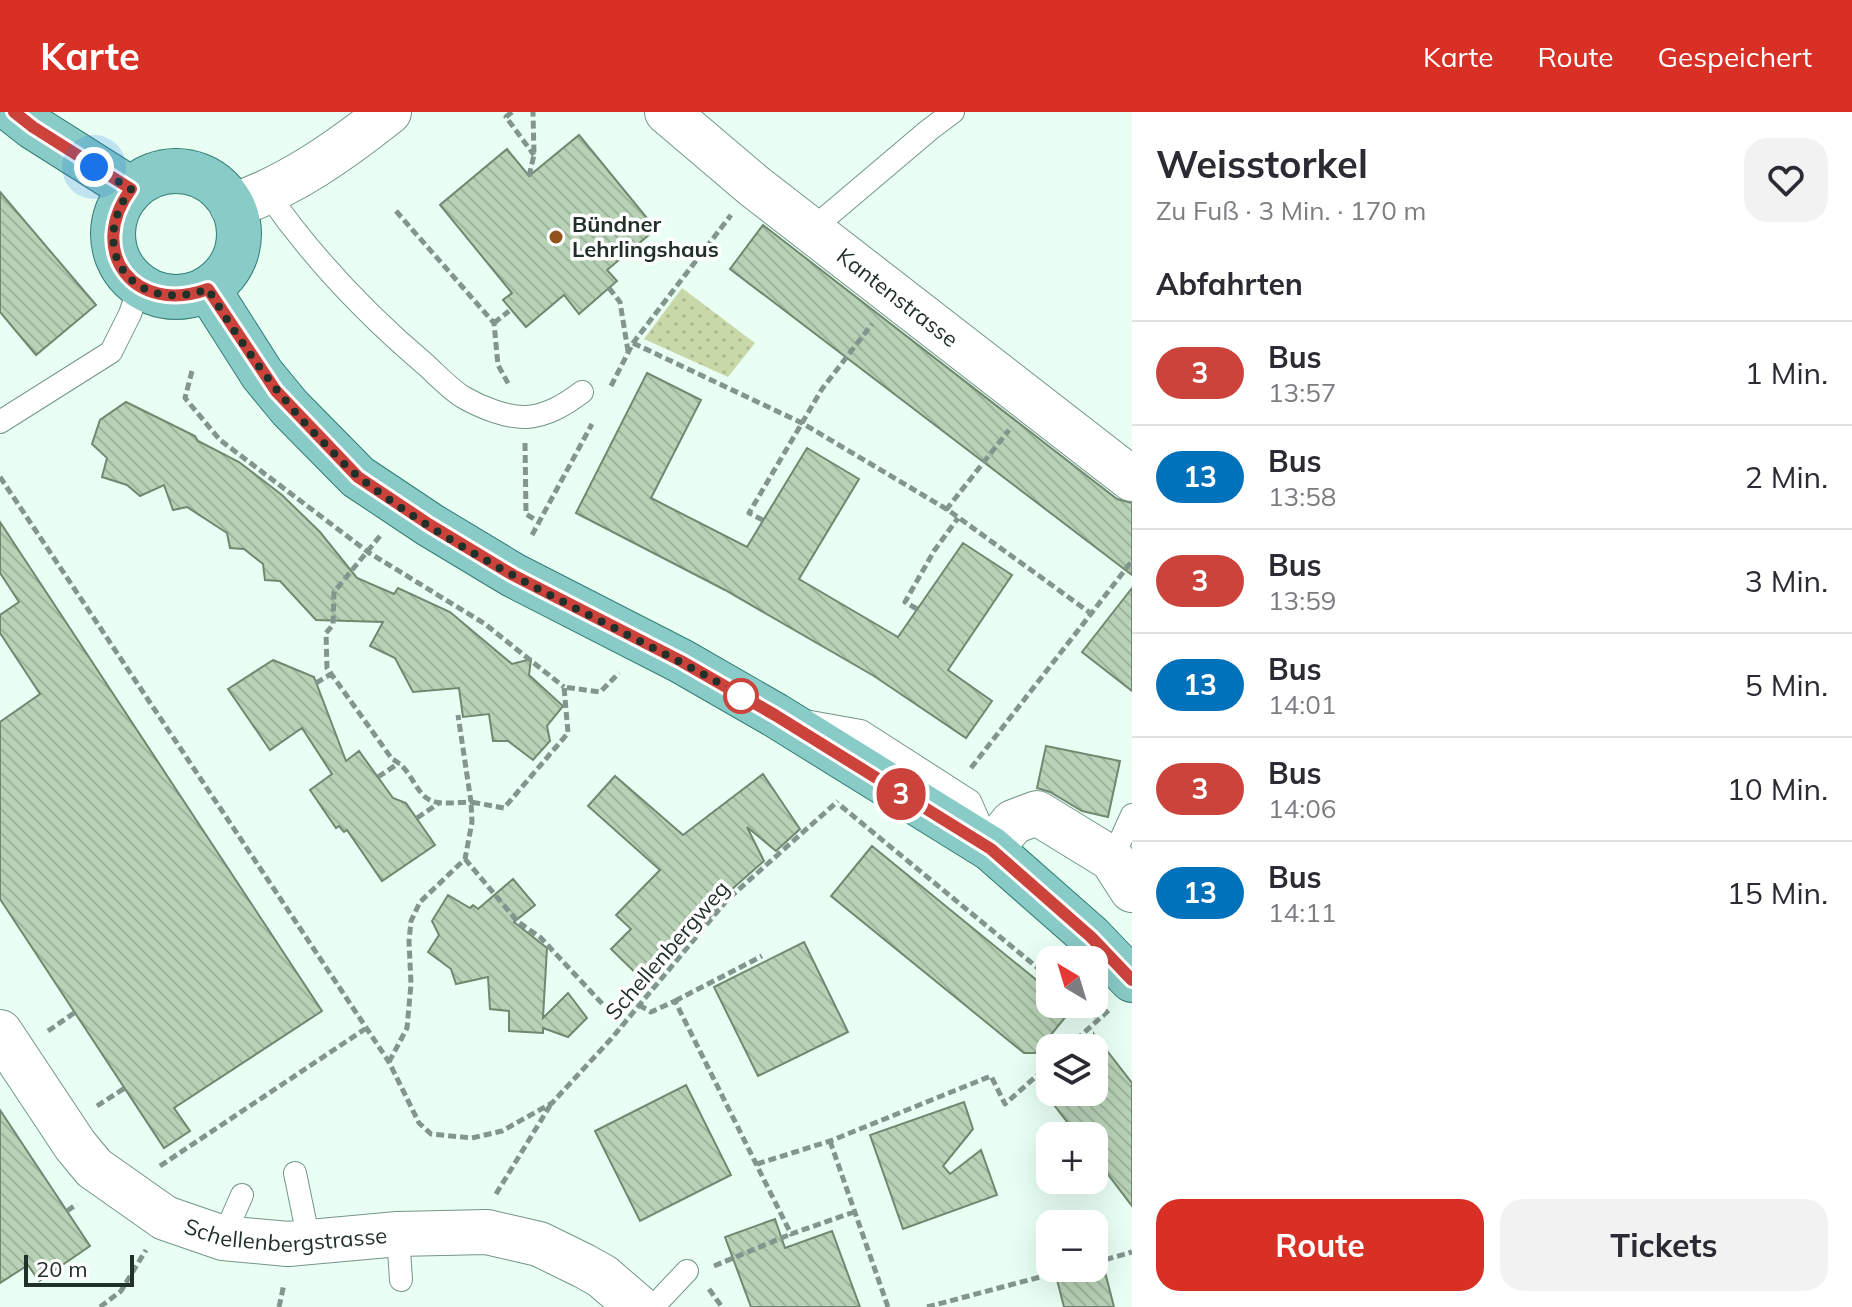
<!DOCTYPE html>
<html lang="de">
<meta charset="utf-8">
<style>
:root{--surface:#fff;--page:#f2f2f3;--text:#2b2b33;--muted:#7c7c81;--line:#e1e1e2;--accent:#d93025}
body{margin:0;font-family:Mulish,sans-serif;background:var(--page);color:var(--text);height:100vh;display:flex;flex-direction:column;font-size:30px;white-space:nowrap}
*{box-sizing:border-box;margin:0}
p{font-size:26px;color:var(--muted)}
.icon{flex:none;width:44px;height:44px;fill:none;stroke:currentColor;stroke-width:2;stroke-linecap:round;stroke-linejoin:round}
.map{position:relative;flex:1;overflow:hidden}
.details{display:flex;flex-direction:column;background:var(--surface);width:720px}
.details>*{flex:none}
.badge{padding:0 16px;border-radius:26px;font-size:28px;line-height:52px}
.needle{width:52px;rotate:322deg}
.buttons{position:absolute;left:1036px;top:834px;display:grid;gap:16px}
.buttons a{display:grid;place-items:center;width:72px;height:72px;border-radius:16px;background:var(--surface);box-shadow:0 8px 32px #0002;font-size:40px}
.scale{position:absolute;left:24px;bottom:20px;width:110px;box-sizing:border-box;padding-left:8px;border:4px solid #213029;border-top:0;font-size:22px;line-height:28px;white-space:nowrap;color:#213029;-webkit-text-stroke:6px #fff;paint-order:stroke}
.you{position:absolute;width:40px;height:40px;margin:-20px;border:6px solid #fff;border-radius:50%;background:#1a73e8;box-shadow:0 0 0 12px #1a73e833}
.map>.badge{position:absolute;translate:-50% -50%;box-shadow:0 0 0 4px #fff}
h2{padding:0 24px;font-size:30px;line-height:72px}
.round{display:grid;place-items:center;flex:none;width:84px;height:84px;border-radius:24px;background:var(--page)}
.headline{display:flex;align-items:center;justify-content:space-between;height:136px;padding:0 24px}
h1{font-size:38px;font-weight:700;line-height:60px}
.action{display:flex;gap:16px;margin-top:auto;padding:16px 24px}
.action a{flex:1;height:92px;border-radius:24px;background:var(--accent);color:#fff;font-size:32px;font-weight:700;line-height:92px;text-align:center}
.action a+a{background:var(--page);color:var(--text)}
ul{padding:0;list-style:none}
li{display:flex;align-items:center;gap:24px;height:104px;padding:0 24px;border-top:2px solid var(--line)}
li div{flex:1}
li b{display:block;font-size:30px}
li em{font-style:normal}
li .badge{min-width:88px;font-weight:700;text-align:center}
header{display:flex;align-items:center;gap:48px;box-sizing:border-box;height:112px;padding:0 40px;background:var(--accent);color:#fff}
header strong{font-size:38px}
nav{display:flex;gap:44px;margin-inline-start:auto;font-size:28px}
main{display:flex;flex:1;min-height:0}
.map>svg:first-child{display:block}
.park{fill:url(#park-dots)}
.building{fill:url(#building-back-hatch);stroke:#718870;stroke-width:2}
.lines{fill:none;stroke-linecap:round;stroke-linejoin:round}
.lane-casing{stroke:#739686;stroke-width:24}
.street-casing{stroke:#739686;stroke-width:46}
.primary-casing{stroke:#317e76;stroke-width:46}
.path{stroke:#83968d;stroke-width:5;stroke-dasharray:8 4;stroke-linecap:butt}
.lane{stroke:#fff;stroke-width:22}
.street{stroke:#fff;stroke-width:44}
.primary{stroke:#89cbc6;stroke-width:44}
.line-casing{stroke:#fff;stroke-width:18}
.line{stroke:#cc433c;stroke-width:12}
.walk{stroke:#213029;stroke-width:8;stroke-dasharray:0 14.4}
.poi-dot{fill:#92521c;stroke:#fff;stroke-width:3}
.stop-dot{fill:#fff;stroke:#cc433c;stroke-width:4}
.labels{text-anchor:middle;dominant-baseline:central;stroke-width:7;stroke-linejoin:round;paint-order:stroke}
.poi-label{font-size:22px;font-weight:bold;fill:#213029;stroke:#fff;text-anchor:start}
.street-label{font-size:22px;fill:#213029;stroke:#fff}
</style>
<header>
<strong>Karte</strong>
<nav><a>Karte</a><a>Route</a><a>Gespeichert</a></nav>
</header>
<main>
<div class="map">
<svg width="1132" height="1195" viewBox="0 0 1132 1195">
<defs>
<pattern id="park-dots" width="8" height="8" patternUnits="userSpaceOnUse" patternTransform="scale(2)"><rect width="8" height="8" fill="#c9d8a9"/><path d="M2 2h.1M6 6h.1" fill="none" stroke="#acba91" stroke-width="1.8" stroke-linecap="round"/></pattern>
<pattern id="building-back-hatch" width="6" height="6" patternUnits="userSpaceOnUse" patternTransform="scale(2)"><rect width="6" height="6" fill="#b8d2b7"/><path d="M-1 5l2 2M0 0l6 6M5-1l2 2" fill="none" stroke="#9eb59d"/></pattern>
</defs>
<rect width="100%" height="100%" fill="#e9fff4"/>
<path class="park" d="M682,176L755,231L728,265L644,227Z"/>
<path class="building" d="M579,23L656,117L607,158L617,169L579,202L564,183L526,215L503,188L512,181L440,93L507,37L529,64Z
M0,80L96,193L36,243L0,200Z
M763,113L1117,387L1132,391V463L730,157Z
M647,261L701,288L651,386L747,435L807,336L859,367L799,467L898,525L963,431L1012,463L948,558L992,589L966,626L874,564L725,478L576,401Z
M126,290L195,324L198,329L239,350L282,383L320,420L357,466L394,482L398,476L450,500L512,552L531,547L529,563L563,594L547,614L550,629L533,648L508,629H493L489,602L463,605L459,576L413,580L395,546L370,534L383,510L316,508L280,469L265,468L263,452L244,437L230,436L227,421L187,395L173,398L164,373L140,384L127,373L102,365L107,346L92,332L100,308Z
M0,410L322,899L174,996L190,1019L164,1036L0,787V610L40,582L0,521V503L19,490L0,461Z
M1132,476V579L1082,540Z
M273,548L314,565L346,649L359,639L393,686L406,691L435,733L382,769L347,718L344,720L339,714L336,716L310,678L332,662L302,616L270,638L228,577Z
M1046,634L1120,649L1108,705L1082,699L1050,680L1037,676Z
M763,662L800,717L776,739L747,715L764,749L714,793L718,797L646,871L611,837L631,817L616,803L660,758L588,694L615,664L683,723Z
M872,734L1050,879V892H1066L1072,897L1036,941H1024L831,784Z
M513,767L535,793L514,810L547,836L543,906L568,881L587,906L568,925L543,916V921L509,919V899L490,897L488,865L456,872L451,857L428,840L439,823L432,809L448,783L470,796L473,793L478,797Z
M804,830L848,920L758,964L714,875Z
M1094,922L1132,971V1094L1094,1044V1024H1078L1044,980H1094Z
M686,973L731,1063L640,1109L595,1019Z
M964,990L973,1017L943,1054L950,1062L981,1038L997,1083L903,1117L870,1023Z
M0,998L90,1134L39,1169L28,1153L0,1171Z
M775,1107L785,1136L832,1119L860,1195H751L725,1125Z
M1054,1156H1104L1114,1195H1064Z"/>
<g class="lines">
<g class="lane-casing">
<path id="lane" d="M268,82C312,145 367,203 426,253C438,264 450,277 463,285C480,295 507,306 527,305C549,303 566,292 582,280
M811,118L929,18L953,0
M0,310L111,240L130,202L139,176
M805,609L861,619L970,689L987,728
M1112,747L1132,703
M295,1061L309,1129
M398,1122L401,1168
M223,1126L242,1083
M653,1195L687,1159"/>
</g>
<g class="street-casing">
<g id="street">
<path id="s1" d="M667,0L754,74L1132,367"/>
<path d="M232,94C291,74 341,38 389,0"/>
<path d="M991,737L1013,710L1037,701L1112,747L1132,778"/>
<path id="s2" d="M0,920L75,1033L94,1056L165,1106L223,1126L288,1132L398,1122L487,1120L539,1132L584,1154L602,1164L638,1195"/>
</g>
</g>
<g class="primary-casing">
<path id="primary" d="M14,0L33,15L131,77
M113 122a63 63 0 1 1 126 0a63 63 0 1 1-126 0Z
M208,177L262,262L290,296L358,365L430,413L513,463L681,549L775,603L991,737L1091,825L1132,868"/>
</g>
<path class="path" d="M512,0L506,5L534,43
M529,64L534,43L533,0
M396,99L494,211L498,253L509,273
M609,176L620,190L628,239
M494,211L509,199
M633,231L802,311L948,398L1089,500
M192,259L185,286L220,328L368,440L485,512L564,575
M611,274L633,231L731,103
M525,331L526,402L539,410
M0,365L389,950L419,1011L431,1022L472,1026L502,1019L552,991L611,927L727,788L838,689
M946,398L1009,318
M763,408L749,401L822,277L872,212
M532,423L592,312
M380,424L334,480L333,513L326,521L327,556L392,647C412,656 415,683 432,689C443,693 459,690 471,690L458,603
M917,497L905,490L934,439L958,406
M316,571L331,562
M971,656L1132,449
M378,665L399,651
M841,694L1050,866
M417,706L439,691
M465,747L517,809L541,826L622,913
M675,889L762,844
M1081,892L1099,907
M639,893L651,900L675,889L791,1122L854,1100
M48,919L74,901
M1067,936L1109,898
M389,950L407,916L411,872L409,829L411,809L420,790L465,747L472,710L471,690L504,696L568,621L564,575L600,580L619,561
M97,994L125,976
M830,1029L888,1195
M757,1052L830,1029L991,964L1005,992L1050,952
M160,1054L365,917
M496,1082L551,992
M67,1099L77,1092
M1094,1151L1132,1140
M714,1154L791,1122
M709,1177L722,1195
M100,1195L121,1179L146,1138
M279,1195L284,1172
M927,1195L1074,1156"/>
<use href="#lane" class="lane"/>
<use href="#street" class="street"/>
<use href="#primary" class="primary"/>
</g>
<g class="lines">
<g class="line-casing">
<path id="line" d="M14,0L33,15L131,77C85,140 135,204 208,177L276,279L358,365L430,413L513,463L681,549L775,603L991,737L1091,825L1132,868"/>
</g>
<use href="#line" class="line"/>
<path class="walk" d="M94,55L131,77C85,140 135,204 208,177C242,233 278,285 325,332C336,343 347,356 360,366C479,458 622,514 751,589L741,584"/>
</g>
<circle class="poi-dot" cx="556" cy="125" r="8"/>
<circle class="stop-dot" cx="741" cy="584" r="16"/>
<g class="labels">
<g class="poi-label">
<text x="572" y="112">Bündner<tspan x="572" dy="25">Lehrlingshaus</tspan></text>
</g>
<g class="street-label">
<text stroke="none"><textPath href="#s1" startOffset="296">Kantenstrasse</textPath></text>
<text transform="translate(667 838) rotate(-49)">Schellenbergweg</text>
<text stroke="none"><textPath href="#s2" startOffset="376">Schellenbergstrasse</textPath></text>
</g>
</g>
</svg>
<div class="buttons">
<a><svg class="needle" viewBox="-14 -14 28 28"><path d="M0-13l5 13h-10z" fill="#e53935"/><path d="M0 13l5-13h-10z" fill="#7c7c81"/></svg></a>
<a><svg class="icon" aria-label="layers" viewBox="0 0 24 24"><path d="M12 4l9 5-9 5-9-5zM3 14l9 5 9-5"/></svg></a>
<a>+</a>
<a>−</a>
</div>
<div class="scale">20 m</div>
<div class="you" style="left:94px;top:55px"></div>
<b class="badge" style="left:901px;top:682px;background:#cc433c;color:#fff">3</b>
</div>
<section class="details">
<div class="headline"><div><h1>Weisstorkel</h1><p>Zu Fuß · 3 Min. · 170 m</p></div><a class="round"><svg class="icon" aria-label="heart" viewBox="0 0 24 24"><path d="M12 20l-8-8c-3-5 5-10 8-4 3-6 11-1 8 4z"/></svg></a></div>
<h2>Abfahrten</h2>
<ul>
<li><span class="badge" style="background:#cc433c;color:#fff">3</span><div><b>Bus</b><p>13:57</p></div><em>1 Min.</em></li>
<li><span class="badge" style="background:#0072bc;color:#fff">13</span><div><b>Bus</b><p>13:58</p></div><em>2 Min.</em></li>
<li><span class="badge" style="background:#cc433c;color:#fff">3</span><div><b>Bus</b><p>13:59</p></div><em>3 Min.</em></li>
<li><span class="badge" style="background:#0072bc;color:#fff">13</span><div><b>Bus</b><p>14:01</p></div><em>5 Min.</em></li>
<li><span class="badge" style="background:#cc433c;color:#fff">3</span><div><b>Bus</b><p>14:06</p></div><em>10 Min.</em></li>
<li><span class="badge" style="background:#0072bc;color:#fff">13</span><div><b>Bus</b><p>14:11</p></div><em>15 Min.</em></li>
</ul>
<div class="action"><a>Route</a><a>Tickets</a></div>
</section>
</main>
